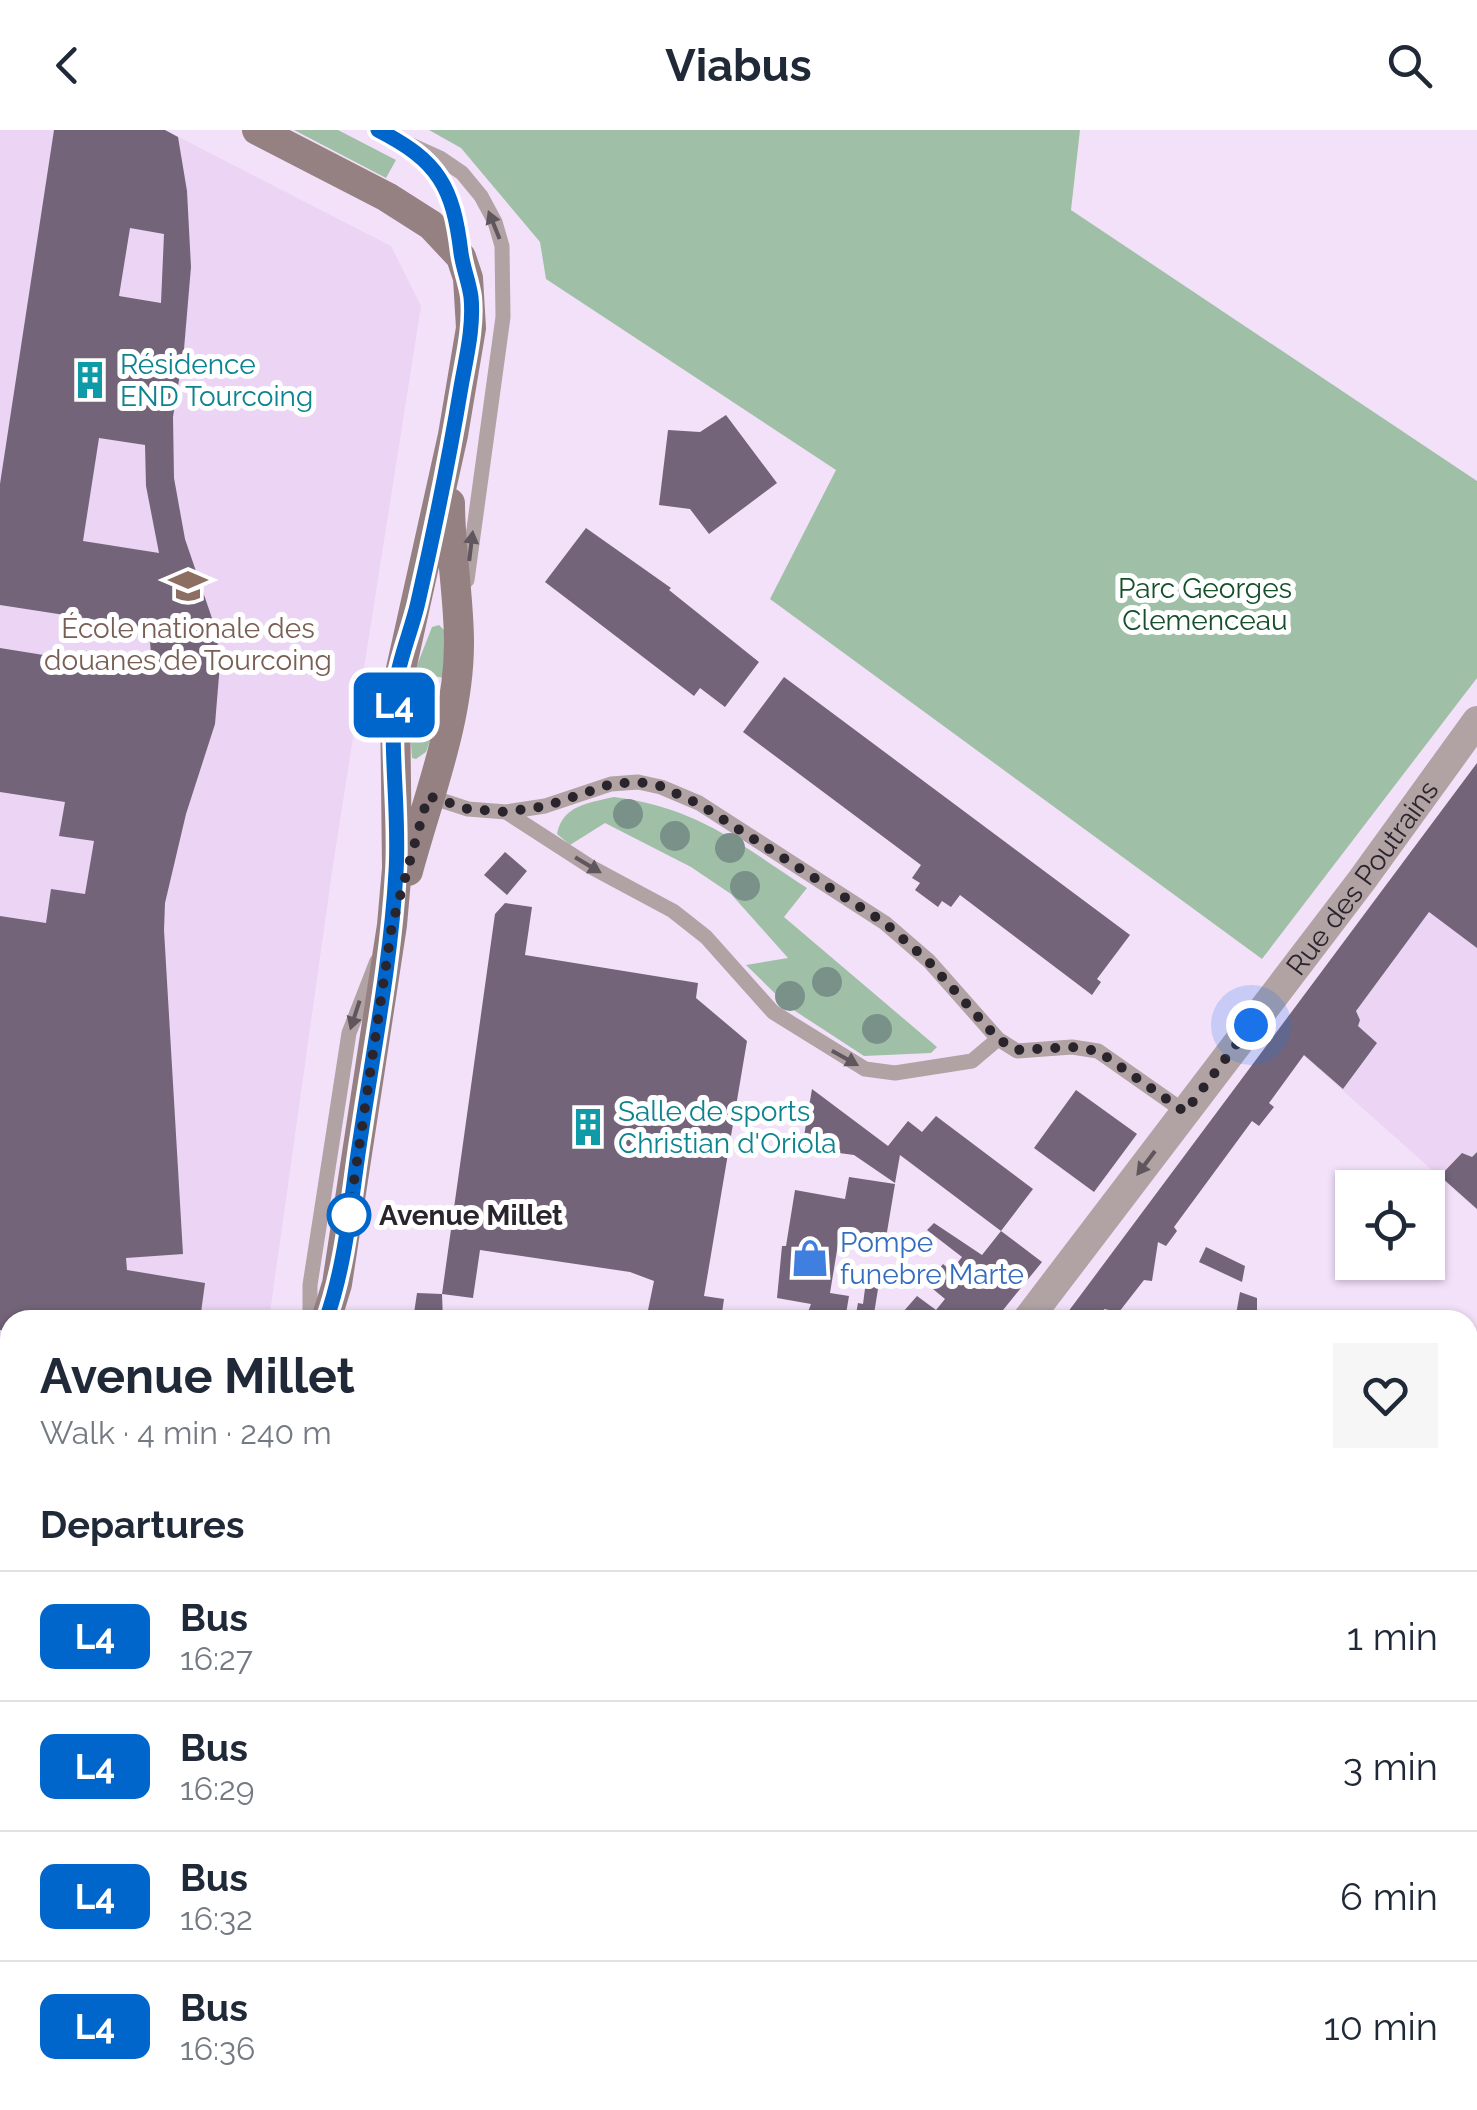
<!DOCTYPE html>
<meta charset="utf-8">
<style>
:root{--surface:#fff;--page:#f6f6f7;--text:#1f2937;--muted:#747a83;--line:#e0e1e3}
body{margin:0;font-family:Raleway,sans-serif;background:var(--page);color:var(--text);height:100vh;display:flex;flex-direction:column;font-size:38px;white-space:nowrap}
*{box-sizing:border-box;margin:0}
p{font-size:32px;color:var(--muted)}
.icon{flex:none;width:55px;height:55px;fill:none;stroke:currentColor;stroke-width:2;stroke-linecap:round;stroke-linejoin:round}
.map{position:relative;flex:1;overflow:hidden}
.side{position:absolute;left:0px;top:1180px;width:1478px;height:800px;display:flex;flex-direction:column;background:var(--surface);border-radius:30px 30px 0 0;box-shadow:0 2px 8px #0004}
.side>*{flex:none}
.badge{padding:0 20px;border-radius:15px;font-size:35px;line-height:65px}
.buttons{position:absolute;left:1335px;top:1040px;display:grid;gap:20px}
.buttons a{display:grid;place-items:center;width:110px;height:110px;border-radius:0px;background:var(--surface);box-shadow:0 2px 8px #0004;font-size:50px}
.you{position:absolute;width:50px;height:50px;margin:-25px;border:8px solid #fff;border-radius:50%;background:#1a73e8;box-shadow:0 0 0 15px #1a73e833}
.map>.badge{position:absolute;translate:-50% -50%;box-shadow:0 0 0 5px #fff}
h2{padding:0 40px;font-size:38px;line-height:90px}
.round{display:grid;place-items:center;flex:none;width:105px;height:105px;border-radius:0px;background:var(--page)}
.head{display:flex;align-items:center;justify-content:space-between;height:170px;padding:0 40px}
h1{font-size:48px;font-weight:700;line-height:75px}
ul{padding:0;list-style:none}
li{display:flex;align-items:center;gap:30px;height:130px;padding:0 40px;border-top:2px solid var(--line)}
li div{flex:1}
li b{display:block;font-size:38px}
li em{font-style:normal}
li .badge{min-width:110px;font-weight:700;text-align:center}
header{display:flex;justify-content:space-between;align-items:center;height:130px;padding:0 40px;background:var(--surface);font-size:45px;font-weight:700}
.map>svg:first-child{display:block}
.built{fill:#ebd4f4}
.green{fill:#9fc0a6}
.building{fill:#73647a;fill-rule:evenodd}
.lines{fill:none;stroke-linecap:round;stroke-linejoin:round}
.service{stroke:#b1a2a4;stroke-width:15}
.minor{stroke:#b1a2a4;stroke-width:30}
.tertiary{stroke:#b1a2a4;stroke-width:30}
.secondary{stroke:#968182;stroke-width:30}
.tree{fill:#799188}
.oneway{fill:#60565d}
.line-casing{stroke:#fff;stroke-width:22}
.line{stroke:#06c;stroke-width:15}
.walk{stroke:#2a242d;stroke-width:10;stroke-dasharray:0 18}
.stop-dot{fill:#fff;stroke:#06c;stroke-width:5}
.labels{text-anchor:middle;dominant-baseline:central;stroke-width:10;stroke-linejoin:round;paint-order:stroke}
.culture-label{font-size:28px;fill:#0d838f;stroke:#fff;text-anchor:start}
.park-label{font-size:28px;fill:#15502a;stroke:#fff}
.education-label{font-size:28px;fill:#785e54;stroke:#fff}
.street-label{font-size:28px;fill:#2a242d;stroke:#fff}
.stop-label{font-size:28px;font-weight:bold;fill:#2a242d;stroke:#fff;text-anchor:start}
.shop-label{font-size:28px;fill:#366cbe;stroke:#fff;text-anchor:start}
</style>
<header><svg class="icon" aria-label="back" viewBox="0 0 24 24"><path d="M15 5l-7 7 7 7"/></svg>Viabus<svg class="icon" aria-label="search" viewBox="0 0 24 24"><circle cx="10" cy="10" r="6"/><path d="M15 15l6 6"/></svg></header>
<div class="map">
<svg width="1477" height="1980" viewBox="0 0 1477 1980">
<rect width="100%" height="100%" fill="#f3e1fa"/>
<path class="built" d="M0,0H165L391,116L421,176L333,735L269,1190H10V1202L0,1200Z
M1388,752L1477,818V1080L1277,902Z"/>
<path class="green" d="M294,0H338L396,30L386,48Z
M429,0H1080L1071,80L1477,351V548L1262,829L770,469L836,340L546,149L540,112L461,18Z
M439,495L446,502L445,548L414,543L432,497Z
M408,576L441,581L426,622L416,629L412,628Z
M614,667C698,678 738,713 807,758L784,787L937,917L931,923L864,926L789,877L746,835L788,828L731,764L691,737L605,693L570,715L557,704C563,675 588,673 614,667Z"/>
<path class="building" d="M54,0H165L178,7L187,61L191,137L184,219L173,287L174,348L185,409L216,500L220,534L215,594L186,684L165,773L164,800L183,1124L126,1128L127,1140L205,1153L200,1190H10V1201L0,1200V786L46,793L51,759L85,764L94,711L59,706L65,672L0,662V518L149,542L151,524L149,498L0,475V354ZM130,98L164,104L161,173L119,166ZM99,308L145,315L146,356L159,423L83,411Z
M726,285L777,353L709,404L690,379L659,375L668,300L700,302Z
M586,398L671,458L669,460L759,532L725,577L700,558L694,566L545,452Z
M784,547L1130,805L1097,849L1101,852L1092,865L960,765L951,777L942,771L938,777L915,760L920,753L912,748L921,735L743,602Z
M1477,633V818L1429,782L1356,881L1360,890L1358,896L1377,913L1343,959L1304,925L1269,973L1274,977L1259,996L1252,991L1174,1097L1177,1101L1166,1116L1158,1112L1152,1151L1144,1150L1119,1182L1104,1179L1102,1190H1062Z
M505,722L527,741L507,765L484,745Z
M505,773L532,777L525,825L698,853L696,868L747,911L704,1166L724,1169L721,1190H646L654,1151L630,1142L480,1120L473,1168L442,1164L443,1190H413L417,1163L442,1164L495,784Z
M812,959L888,1016L908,991L922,1002L936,986L1033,1059L1001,1101L900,1025L895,1053L854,1025L802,1018Z
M1076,960L1137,1004L1094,1062L1034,1018Z
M1477,1022V1079L1440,1046L1462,1023L1472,1027Z
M849,1047L895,1054L885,1114L839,1108L830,1163L849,1166L845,1190H805L811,1174L777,1168L782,1116H786L795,1060L845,1069Z
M934,1093L982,1125L1001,1101L1042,1132L995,1190H896L917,1166L936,1180L945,1169L927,1154L943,1134L951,1141L962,1127L927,1100Z
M1206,1117L1245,1136L1242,1152L1199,1132Z
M866,1151L879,1153L873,1190H855L858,1173L863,1174Z
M1240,1162L1257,1168V1190H1235Z
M0,1275L10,1277V1535L0,1533Z
M1468,1318L1477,1319V1433L1468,1431Z
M10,1714V1769L0,1763V1729Z
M0,1881L10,1888V1951L0,1944Z
M164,1970H386L380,1980H179Z
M508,1970H592L585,1980H501Z
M730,1970H860L857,1980H725Z
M940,1970H984L981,1980H937Z
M1018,1970H1113L1109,1980H1014Z
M1227,1970H1342L1341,1980H1225Z"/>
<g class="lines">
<path class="service" d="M378,0L440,28L462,43L481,66L495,92L502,116L503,187L467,450
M418,24C447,52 459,84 461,124
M428,666L468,679L506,682L545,676L611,654L638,652L661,657L699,673L885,793L929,831L998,909L1017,921L1072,917L1098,921L1185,982
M506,682L591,737L673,781L706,807L773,882L865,939L895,943L972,931L998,909
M310,1190V1155L349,903L377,831
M1468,1586L1477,1532
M1397,1980L1398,1970"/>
<path class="minor" id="s1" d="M1027,1190L1362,750L1477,591"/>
<path class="tertiary" d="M442,1980L448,1970"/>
<path class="secondary" d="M257,0L387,67L431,95L461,127L468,148L471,198L453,305L395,566L397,738L392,795L337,1154L326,1190
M408,741C428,667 459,590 459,513C459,467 450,420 450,373
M0,1244L10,1246
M1468,1473L1477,1475"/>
</g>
<g class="tree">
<circle cx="628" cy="684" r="15"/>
<circle cx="675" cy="706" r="15"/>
<circle cx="730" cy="718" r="15"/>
<circle cx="745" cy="756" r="15"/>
<circle cx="827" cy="852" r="15"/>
<circle cx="790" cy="866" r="15"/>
<circle cx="877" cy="899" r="15"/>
</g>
<defs><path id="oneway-solid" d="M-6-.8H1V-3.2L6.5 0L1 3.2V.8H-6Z" transform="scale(2.5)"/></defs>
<g class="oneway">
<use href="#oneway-solid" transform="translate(494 95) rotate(-112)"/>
<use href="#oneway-solid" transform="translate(471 416) rotate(-83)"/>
<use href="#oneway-solid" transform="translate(588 735) rotate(31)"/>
<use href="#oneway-solid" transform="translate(355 885) rotate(108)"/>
<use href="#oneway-solid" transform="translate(845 928) rotate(29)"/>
<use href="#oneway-solid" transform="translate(1146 1033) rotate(127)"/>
</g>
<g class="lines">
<g class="line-casing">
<path id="line" d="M326,1190C347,1131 351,1066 361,1004C374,917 391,830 396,742C400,679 388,615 396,553C400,526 412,499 418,472C434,402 449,329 461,257C466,228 474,197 471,167C469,152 463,138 461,123C453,57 439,31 378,0"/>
</g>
<use href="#line" class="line"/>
<path class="walk" d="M349,1085L392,795L428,666L468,679L506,682L546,676L611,654L638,652L660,656L699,674L885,793L928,831L998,909L1017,920L1072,917L1098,921L1185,982L1251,895"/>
</g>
<defs>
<g id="building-bare" transform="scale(3)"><path d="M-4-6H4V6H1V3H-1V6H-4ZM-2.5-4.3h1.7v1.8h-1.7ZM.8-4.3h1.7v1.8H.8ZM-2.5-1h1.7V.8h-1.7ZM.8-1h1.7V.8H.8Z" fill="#0f9aa8" stroke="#fff" stroke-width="2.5" paint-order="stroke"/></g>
<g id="university-bare" transform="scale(3)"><path d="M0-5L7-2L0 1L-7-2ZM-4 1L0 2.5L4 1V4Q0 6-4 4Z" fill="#8d6e63" stroke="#fff" stroke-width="2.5" paint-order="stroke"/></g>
<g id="shop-bare" transform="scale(3)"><path d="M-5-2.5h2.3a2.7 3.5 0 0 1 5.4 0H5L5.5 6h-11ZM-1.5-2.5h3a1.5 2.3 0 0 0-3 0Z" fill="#3f7fe0" stroke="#fff" stroke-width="2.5" paint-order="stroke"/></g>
</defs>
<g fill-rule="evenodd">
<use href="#building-bare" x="90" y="250"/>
<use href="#university-bare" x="188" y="456"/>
<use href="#building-bare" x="588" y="997"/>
<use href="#shop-bare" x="810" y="1128"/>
</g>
<circle class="stop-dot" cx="349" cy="1085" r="20"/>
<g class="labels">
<g class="culture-label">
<text x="120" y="234">Résidence<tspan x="120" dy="32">END Tourcoing</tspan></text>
<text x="618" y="981">Salle de sports<tspan x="618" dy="32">Christian d'Oriola</tspan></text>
</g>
<g class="park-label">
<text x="1205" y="458">Parc Georges<tspan x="1205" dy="32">Clemenceau</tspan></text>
</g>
<g class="education-label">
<text x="188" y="498">École nationale des<tspan x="188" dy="32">douanes de Tourcoing</tspan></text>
</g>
<g class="street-label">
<text stroke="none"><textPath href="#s1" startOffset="555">Rue des Poutrains</textPath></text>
</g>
<g class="stop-label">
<text x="379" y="1085">Avenue Millet</text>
</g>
<g class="shop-label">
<text x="840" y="1112">Pompe<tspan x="840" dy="32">funebre Marte</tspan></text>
</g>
</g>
</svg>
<div class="buttons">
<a><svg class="icon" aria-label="locate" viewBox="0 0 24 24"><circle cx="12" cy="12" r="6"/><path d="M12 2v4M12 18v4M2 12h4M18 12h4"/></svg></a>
</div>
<div class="you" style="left:1251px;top:895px"></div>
<b class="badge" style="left:394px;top:575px;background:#06c;color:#fff">L4</b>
<section class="side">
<div class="head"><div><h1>Avenue Millet</h1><p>Walk · 4 min · 240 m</p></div><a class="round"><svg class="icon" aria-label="heart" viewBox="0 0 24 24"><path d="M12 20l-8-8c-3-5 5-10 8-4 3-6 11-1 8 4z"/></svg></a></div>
<h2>Departures</h2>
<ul>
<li><span class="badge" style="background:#06c;color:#fff">L4</span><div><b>Bus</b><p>16:27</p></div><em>1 min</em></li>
<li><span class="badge" style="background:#06c;color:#fff">L4</span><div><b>Bus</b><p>16:29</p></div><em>3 min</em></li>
<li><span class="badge" style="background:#06c;color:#fff">L4</span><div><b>Bus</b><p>16:32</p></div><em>6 min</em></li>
<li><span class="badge" style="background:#06c;color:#fff">L4</span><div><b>Bus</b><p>16:36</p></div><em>10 min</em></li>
</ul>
</section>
</div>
